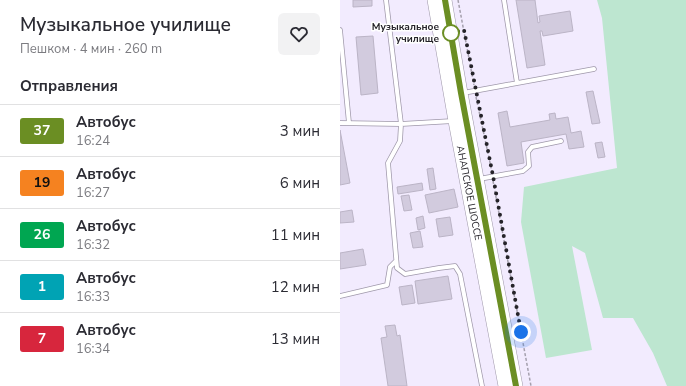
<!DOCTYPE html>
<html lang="ru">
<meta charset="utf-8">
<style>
:root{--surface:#fff;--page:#f2f2f3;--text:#2b2b33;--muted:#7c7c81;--line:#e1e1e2}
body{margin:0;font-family:"Nunito Sans",sans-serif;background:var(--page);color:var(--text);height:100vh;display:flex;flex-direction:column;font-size:15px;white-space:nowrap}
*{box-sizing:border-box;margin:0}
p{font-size:13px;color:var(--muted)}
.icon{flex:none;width:22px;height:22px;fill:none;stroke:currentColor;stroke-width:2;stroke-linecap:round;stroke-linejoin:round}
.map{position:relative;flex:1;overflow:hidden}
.panel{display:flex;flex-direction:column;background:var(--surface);width:340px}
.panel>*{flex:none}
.badge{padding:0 8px;border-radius:3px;font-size:14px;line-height:26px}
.you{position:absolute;width:20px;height:20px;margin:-10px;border:3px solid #fff;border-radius:50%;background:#1a73e8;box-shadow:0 0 0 6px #1a73e833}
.map>.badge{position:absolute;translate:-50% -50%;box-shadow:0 0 0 2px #fff}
h2{padding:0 20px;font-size:15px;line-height:36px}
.round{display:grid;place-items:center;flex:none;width:42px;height:42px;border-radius:6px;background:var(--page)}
.head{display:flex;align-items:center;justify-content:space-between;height:68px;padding:0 20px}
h1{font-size:19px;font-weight:600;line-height:30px}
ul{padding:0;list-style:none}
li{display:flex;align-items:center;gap:12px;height:52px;padding:0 20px;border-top:1px solid var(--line)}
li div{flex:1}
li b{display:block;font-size:15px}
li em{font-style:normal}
li .badge{min-width:44px;font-weight:700;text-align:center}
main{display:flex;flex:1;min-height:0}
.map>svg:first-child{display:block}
.green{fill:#bde6d0}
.building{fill:#d2cbde;stroke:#bbb4c6}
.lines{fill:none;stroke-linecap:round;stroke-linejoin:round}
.service-casing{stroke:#9f98aa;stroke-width:5.5}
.trunk-casing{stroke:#9f98aa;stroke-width:14}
.path{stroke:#a5a0ae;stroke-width:1.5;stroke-dasharray:3 2;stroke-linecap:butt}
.service{stroke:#fff;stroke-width:4}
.trunk{stroke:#fff;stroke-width:13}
.line-casing{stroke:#fff;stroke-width:9}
.line{stroke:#6b8e23;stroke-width:6}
.walk{stroke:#252329;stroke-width:4;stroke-dasharray:0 7.2}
.stop-dot{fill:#fff;stroke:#6b8e23;stroke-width:2}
.labels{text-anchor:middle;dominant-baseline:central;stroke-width:3;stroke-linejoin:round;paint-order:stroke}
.stop-label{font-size:10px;font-weight:bold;fill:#252329;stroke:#fff;text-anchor:end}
.street-label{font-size:10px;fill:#252329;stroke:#fff}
</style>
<main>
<section class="panel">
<div class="head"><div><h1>Музыкальное училище</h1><p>Пешком · 4 мин · 260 m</p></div><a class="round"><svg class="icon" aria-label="heart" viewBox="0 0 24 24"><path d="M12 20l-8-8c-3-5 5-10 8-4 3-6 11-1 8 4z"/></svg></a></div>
<h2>Отправления</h2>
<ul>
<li><span class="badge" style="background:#6b8e23;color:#fff">37</span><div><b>Автобус</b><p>16:24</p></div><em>3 мин</em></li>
<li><span class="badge" style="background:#f58220;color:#111">19</span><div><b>Автобус</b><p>16:27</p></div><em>6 мин</em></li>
<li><span class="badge" style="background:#00a651;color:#fff">26</span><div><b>Автобус</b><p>16:32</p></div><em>11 мин</em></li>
<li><span class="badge" style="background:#00a3b4;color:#fff">1</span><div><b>Автобус</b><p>16:33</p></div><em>12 мин</em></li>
<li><span class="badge" style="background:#d7263d;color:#fff">7</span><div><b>Автобус</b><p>16:34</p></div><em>13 мин</em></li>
</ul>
</section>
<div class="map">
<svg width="346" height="386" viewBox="0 0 346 386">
<rect width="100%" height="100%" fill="#f2ebfe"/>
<path class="green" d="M257,0H346V386H327L313,353L293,318H263L245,253L232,246L252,350L206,358L181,222L184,187L277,168L262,18Z"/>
<path class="building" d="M13,0H32V6L13,7Z
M176,0H195L198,23L200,22L199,16L230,11L233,31L203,36L202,31H200L205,65L187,68Z
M33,36L38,93L21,95L16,37Z
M253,91L260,123L252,124L246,92Z
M167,111L170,127L210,120L209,114L215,113L216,119L228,117L231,133L241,131L244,147L229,149L226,134L181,142L184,163L167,166L158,113Z
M0,130L10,183L0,185Z
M262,142L265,157L258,158L255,143Z
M93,168L96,189L90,190L87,169Z
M82,183L83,190L58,194L57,187Z
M114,189L118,207L89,213L85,195Z
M69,195L72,210L64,211L61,196Z
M12,210L14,222L0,223V212Z
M83,216L85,228L78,230L76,218Z
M110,217L113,235L99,237L96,219Z
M80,231L83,247L73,248L70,233Z
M23,249L26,265L0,269V253Z
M108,276L112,299L78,304L75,281Z
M72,285L75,303L62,305L59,287Z
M55,325L57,336L60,335L67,386H48L41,338L47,337L45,326Z"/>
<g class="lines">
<g class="service-casing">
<path id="service" d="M46,0L61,124L60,141L48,163L57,268L65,274L99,268L115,266L120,274L142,386
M164,0L177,83
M0,30L9,123
M123,93L254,69
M0,123L61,124L113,121
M139,179L183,171L189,166L188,152L192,147L221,141
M0,296L47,285L50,267L56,261"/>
</g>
<g class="trunk-casing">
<path id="trunk" d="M94,0L115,121L165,386
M105,0L121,93L176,386"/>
</g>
<path class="path" d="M118,0L134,85
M136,97L152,172
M153,181L191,386"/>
<use href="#service" class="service"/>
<use href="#trunk" class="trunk"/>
</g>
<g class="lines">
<g class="line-casing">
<path id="line" d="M105,0L121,93L176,386"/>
</g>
<use href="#line" class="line"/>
<path class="walk" d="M111,33L124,30L153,176L181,332"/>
</g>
<circle class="stop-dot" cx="111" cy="33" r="8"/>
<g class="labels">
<g class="stop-label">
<text x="99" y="27">Музыкальное<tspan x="99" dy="12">училище</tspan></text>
</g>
<g class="street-label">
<text transform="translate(129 193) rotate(79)">АНАПСКОЕ ШОССЕ</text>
</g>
</g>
</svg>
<div class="you" style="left:181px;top:332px"></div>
</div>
</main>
